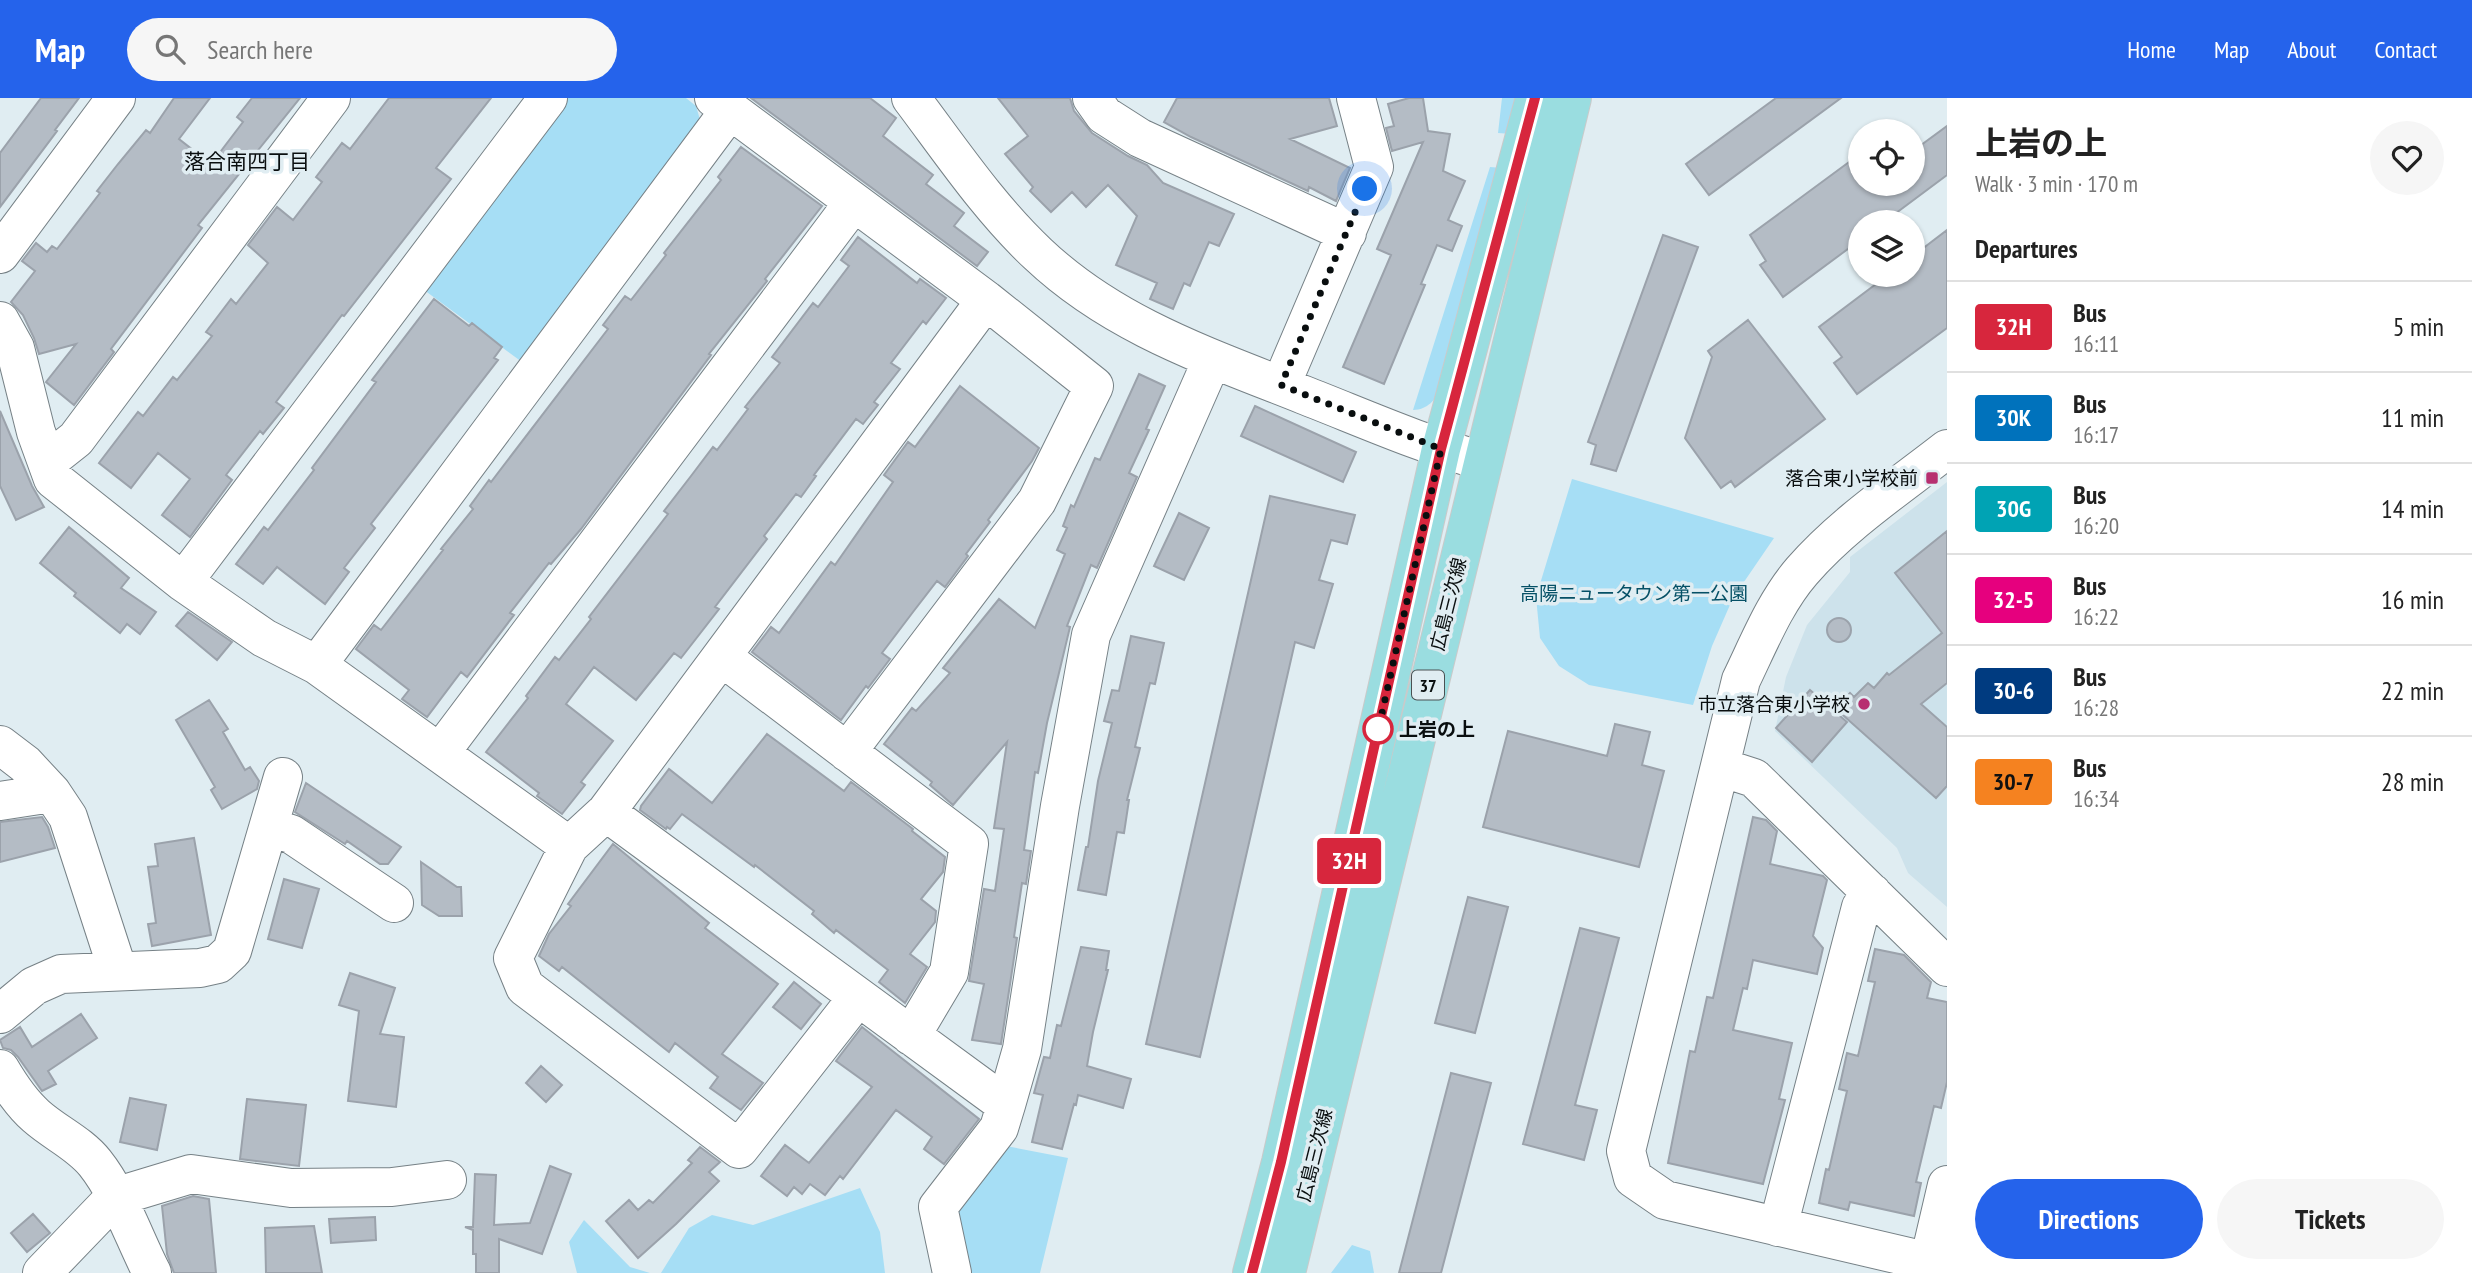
<!DOCTYPE html>
<meta charset="utf-8">
<style>
:root{--surface:#fff;--page:#f6f6f6;--text:#222;--muted:#767676;--line:#e0e0e0;--accent:#2563eb}
body{margin:0;font-family:"PT Sans Narrow","Noto Sans JP",sans-serif;background:var(--page);color:var(--text);height:100vh;display:flex;flex-direction:column;font-size:26px;white-space:nowrap}
*{box-sizing:border-box;margin:0}
p{font-size:23px;color:var(--muted)}
.icon{flex:none;width:38px;height:38px;fill:none;stroke:currentColor;stroke-width:2;stroke-linecap:round;stroke-linejoin:round}
.map{position:relative;flex:1;overflow:hidden}
.drawer{display:flex;flex-direction:column;background:var(--surface);width:525px}
.drawer>*{flex:none}
.badge{padding:0 14px;border-radius:5px;font-size:24px;line-height:46px}
.controls{position:absolute;left:1848px;top:21px;display:grid;gap:14px}
.controls a{display:grid;place-items:center;width:77px;height:77px;border-radius:50%;background:var(--surface);box-shadow:0 2px 5px #0004;font-size:35px}
.you{position:absolute;width:35px;height:35px;margin:-18px;border:5px solid #fff;border-radius:50%;background:#1a73e8;box-shadow:0 0 0 10px #1a73e833}
.map>.badge{position:absolute;translate:-50% -50%;box-shadow:0 0 0 4px #fff}
h2{padding:0 28px;font-size:26px;line-height:63px}
.round{display:grid;place-items:center;flex:none;width:74px;height:74px;border-radius:37px;background:var(--page)}
.summary{display:flex;align-items:center;justify-content:space-between;height:119px;padding:0 28px}
h1{font-size:33px;font-weight:700;line-height:52px}
.primary-button{display:flex;gap:14px;margin-top:auto;padding:14px 28px}
.primary-button a{flex:1;height:80px;border-radius:42px;background:var(--accent);color:#fff;font-size:28px;font-weight:700;line-height:80px;text-align:center}
.primary-button a+a{background:var(--page);color:var(--text)}
ul{padding:0;list-style:none}
li{display:flex;align-items:center;gap:21px;height:91px;padding:0 28px;border-top:2px solid var(--line)}
li div{flex:1}
li b{display:block;font-size:26px}
li em{font-style:normal}
li .badge{min-width:77px;font-weight:700;text-align:center}
header{display:flex;align-items:center;gap:42px;box-sizing:border-box;height:98px;padding:0 35px;background:var(--accent);color:#fff}
header strong{font-size:33px}
nav{display:flex;gap:38px;margin-inline-start:auto;font-size:24px}
.search{width:490px;height:63px;background:var(--page);display:flex;align-items:center;gap:18px;box-sizing:border-box;padding:0 24px;border-radius:38px;color:var(--muted);font-size:26px}
main{display:flex;flex:1;min-height:0}
.map>svg:first-child{display:block}
.built{fill:#cde2eb}
.green{fill:#a6def5}
.building{fill:#b4bcc5;stroke:#9ba2ab;stroke-width:2}
.lines{fill:none;stroke-linecap:round;stroke-linejoin:round}
.minor-casing{stroke:#768186;stroke-width:40}
.major-casing{stroke:#c9caca;stroke-width:40}
.minor{stroke:#fff;stroke-width:38}
.major{stroke:#9adde0;stroke-width:38}
.line-casing{stroke:#fff;stroke-width:16}
.line{stroke:#d7263d;stroke-width:10}
.walk{stroke:#090e0f;stroke-width:7;stroke-dasharray:0 12.6}
.poi-dot{fill:#b72f70;stroke:#e0edf2;stroke-width:2.5}
.stop-dot{fill:#fff;stroke:#d7263d;stroke-width:3.5}
.labels{text-anchor:middle;dominant-baseline:central;stroke-width:7;stroke-linejoin:round;paint-order:stroke}
.shield{fill:#e0edf2;stroke:#4a5153;stroke-width:2}
.shield-label{font-size:18px;font-weight:bold;fill:#090e0f}
.poi-label{font-size:19px;fill:#090e0f;stroke:#e0edf2;text-anchor:end}
.park-label{font-size:19px;fill:#055066;stroke:#e0edf2}
.street-label{font-size:19px;fill:#090e0f;stroke:#e0edf2}
.stop-label{font-size:19px;font-weight:bold;fill:#090e0f;stroke:#e0edf2;text-anchor:start}
.neighbourhood-label{font-size:21px;fill:#090e0f;stroke:#e0edf2}
</style>
<header>
<strong>Map</strong>
<div class="search"><svg class="icon" aria-label="search" viewBox="0 0 24 24"><circle cx="10" cy="10" r="6"/><path d="M15 15l6 6"/></svg>Search here</div>
<nav><a>Home</a><a>Map</a><a>About</a><a>Contact</a></nav>
</header>
<main>
<div class="map">
<svg width="1947" height="1175" viewBox="0 0 1947 1175">
<rect width="100%" height="100%" fill="#e0edf2"/>
<path class="built" d="M1947,384V809L1908,775L1897,750L1775,633L1786,579L1807,527L1850,474V459Z"/>
<path class="green" d="M560,0H686L696,8L701,25L522,264L420,189Z
M1502,0H1521L1512,36L1498,35Z
M1490,69L1502,70L1443,290C1435,301 1428,312 1413,312Z
M1572,381L1774,440L1733,500L1712,548L1693,607L1589,587L1559,568L1540,540L1536,499Z
M1001,1047L1068,1060L1040,1175H969L955,1105Z
M860,1090L880,1134L885,1175H661L689,1130L712,1117L753,1127Z
M584,1122L630,1169L650,1175H577L569,1144Z
M1352,1147L1370,1153L1374,1175H1331Z"/>
<path class="building" d="M41,0H79L55,32L57,33L0,109V55Z
M174,0H210L179,41L211,66L243,24L237,19L252,0H300L198,127L202,130L111,251L114,254L74,307L46,284L76,246L39,256L34,240L23,217L11,204L35,173L22,163L36,145L47,154L52,148L57,151L100,95L97,93L118,66L146,32L150,35Z
M389,0H491L436,70L451,81L344,218L342,217L276,304L284,310L263,336L260,333L226,377L232,382L190,439L162,417L190,381L158,355L131,390L99,365L138,314L143,318L173,279L177,282L212,238L206,234L231,201L236,206L268,165L248,147L277,109L293,122L322,84L316,79L342,45L350,51Z
M751,0H870L896,20L883,38L933,77L926,86L964,115L954,128L988,154L977,168Z
M998,0H1070L1074,13L1092,35L1128,58L1147,67L1163,85L1234,116L1219,148L1209,144L1190,188L1184,185L1173,211L1150,201L1157,185L1116,167L1137,118L1108,87L1086,109L1072,94L1051,114L1030,93L1033,89L1005,56L1028,38Z
M1177,0H1329L1337,28L1290,41L1350,70L1336,103L1309,89L1308,93L1191,39L1164,24Z
M1409,0H1423L1428,33L1450,36L1443,73L1465,83L1448,122L1462,128L1452,153L1437,147L1421,186L1425,187L1384,286L1343,269L1391,157L1377,151L1423,44L1392,53L1386,30L1394,28L1388,6Z
M1776,0H1841L1709,97L1686,66Z
M1947,28V77L1884,124H1860V142L1783,199L1760,167L1766,163L1750,137L1860,56V86H1913V53Z
M741,49L822,108L765,181L767,183L709,256L711,257L581,431L551,466L549,465L510,515L514,517L467,579L461,574L427,619L402,601L409,592L356,551L374,527L381,532L443,452L441,451L473,411L470,408L489,382L491,384L608,231L603,227L625,198L631,202L666,157L664,155L721,82L718,79Z
M1947,132V230L1857,296L1834,265L1842,259L1819,229L1888,177H1913V158Z
M1663,137L1698,149L1616,373L1591,366L1596,347L1588,344Z
M858,139L917,185L920,181L946,200L926,226L923,223L891,265L900,271L874,304L878,307L863,326L856,321L814,377L816,378L801,399L796,396L764,438L767,441L715,509L719,511L681,560L674,555L636,602L594,569L566,606L613,643L581,684L585,687L562,716L537,698L539,695L486,654L528,600L526,598L555,559L559,562L591,521L589,519L668,416L664,413L691,378L713,349L717,352L748,311L745,309L780,265L772,259L813,205L818,209L849,168L841,162Z
M434,201L469,228L472,225L502,249L494,260L498,262L371,426L375,430L344,470L349,474L325,506L277,469L263,486L236,466L264,429L268,432L314,372L312,370L376,284L372,282Z
M1748,222L1825,321L1735,389L1731,383L1721,390L1685,340L1712,259L1708,253Z
M1139,276L1165,288L1146,331L1149,332L1129,375L1137,379L1097,470L1091,467L1067,528L1070,529L1047,625L1038,675L1035,674L1024,752L1031,753L1026,786L1022,785L1014,839L1017,840L1001,946L972,942L984,886L969,883L984,791L995,793L1004,731L994,730L1007,644L953,707L930,687L932,684L884,646L912,610L916,613L950,575L943,570L999,501L1035,530L1065,456L1057,452L1067,430L1063,428L1071,407L1074,409L1095,360L1100,362Z
M960,288L1039,350L1032,363L988,422L990,424L966,456L968,458L945,489L937,483L913,514L882,555L890,561L868,590L866,588L841,622L752,554L771,529L779,535L831,464L835,467L893,384L884,377L908,344L915,349Z
M1255,308L1356,354L1343,384L1241,338Z
M0,313L32,388L44,409L16,422L0,388Z
M1270,398L1355,417L1347,446L1331,442L1319,482L1333,486L1314,550L1295,544L1200,959L1146,946Z
M1179,415L1209,430L1184,482L1154,468Z
M69,429L129,480L121,490L156,514L140,536L127,526L120,535L74,498L76,495L40,465Z
M1947,433V585L1921,606L1947,629V688L1936,700L1836,611L1850,595L1854,599L1868,585L1874,590L1887,575L1889,577L1942,535L1895,475Z
M188,514L232,544L217,562L176,528Z
M1827 532a12 12 0 1 1 24 0a12 12 0 1 1-24 0Z
M1131,538L1164,545L1155,586L1150,585L1135,649L1140,650L1127,702H1129L1124,735L1117,734L1106,797L1078,792L1086,749H1088L1098,683L1112,625L1104,623L1112,592L1119,593Z
M1810,592L1847,624L1812,664L1776,630Z
M209,602L228,631L223,634L245,672L250,669L259,683L257,691L222,711L211,692L215,689L176,622Z
M1615,626L1650,634L1642,667L1664,673L1639,769L1483,729L1508,633L1607,658Z
M767,636L844,693L851,684L913,731L912,733L945,759L943,774L921,801L936,813L935,824L910,856L927,869L905,905L879,884L888,872L836,832L834,835L812,816L814,813L755,767L754,769L682,716L670,731L667,729L666,731L640,712L641,708L669,671L712,705Z
M306,685L401,749L388,766H380L347,743L345,746L295,714Z
M42,719L48,729L55,750L0,764V724Z
M1753,719L1766,722L1777,733L1770,766L1823,778L1827,782L1813,838L1823,850L1817,876L1753,862L1747,891L1743,890L1733,932L1792,945L1779,1001L1785,1002L1763,1086L1668,1065L1690,953L1695,954L1707,899L1713,900Z
M194,740L211,837L152,848L148,826L156,825L148,769L158,768L155,746Z
M613,746L709,825L705,830L778,886L722,956L763,985L741,1012L710,990L718,979L675,945L669,954L562,869L559,873L539,858L549,836L571,808L568,806Z
M421,764L457,789H461L462,818H439L422,807Z
M284,781L319,791L302,850L268,841Z
M1468,799L1508,809L1475,935L1435,925Z
M1580,830L1619,840L1575,1007L1597,1012L1584,1062L1523,1046Z
M1081,849L1109,853L1106,872H1108L1093,934L1087,968L1131,981L1123,1010L1078,997L1076,1007L1074,1006L1062,1051L1032,1044L1043,997L1034,995L1044,959L1050,960L1057,927L1061,928Z
M1875,851L1904,857L1931,884L1927,900L1947,904V984L1941,1010L1934,1008L1916,1084L1921,1085L1914,1118L1850,1104L1848,1112L1819,1105L1826,1071L1829,1072L1847,993L1839,991L1847,955L1858,958L1875,884L1868,883Z
M350,875L395,890L380,936L404,939L396,1009L348,1003L359,913L339,907Z
M794,884L821,906L801,931L773,909Z
M81,916L97,940L48,973L56,986L42,993L18,959L11,952L3,950L0,942L20,929L32,949Z
M862,929L979,1021L944,1066L924,1051L932,1039L896,1012L843,1081L840,1078L825,1097L810,1086L802,1096L794,1089L787,1098L761,1078L785,1047L809,1065L872,989L836,963Z
M541,968L562,987L546,1004L526,985Z
M1451,975L1491,985L1441,1175H1399Z
M130,1000L166,1007L157,1052L120,1044Z
M247,1001L306,1007L299,1068L240,1061Z
M700,1049L720,1064L709,1074L719,1083L676,1126L638,1160L606,1123L629,1102L638,1112L649,1102L653,1105L692,1065L688,1062Z
M550,1068L571,1076L542,1156L499,1141V1175H476V1156H473V1132L465,1129H473L475,1076L496,1077L494,1127L530,1125Z
M193,1098L209,1101L216,1175H174L167,1156L162,1108Z
M33,1116L50,1135L27,1154L11,1135Z
M375,1119L376,1142L331,1145L329,1121Z
M314,1128L322,1175H266L265,1130Z"/>
<g class="lines">
<g class="minor-casing">
<path id="minor" d="M714,0L986,202L1094,288L1037,403L847,654
M911,0C951,53 989,110 1038,156C1114,228 1209,259 1304,297C1363,320 1421,346 1483,363
M1092,0L1104,17L1140,40L1347,135
M0,156L116,0
M0,223L15,250L36,334L53,381L183,484L264,540L317,567L569,748
M1281,287L1374,69L1356,0
M1947,351C1897,390 1843,426 1802,473C1775,504 1759,545 1741,582L1626,1053L1633,1080L1665,1102L1947,1168
M47,364L76,341L331,0
M183,484L548,0
M722,559L969,746L949,874L911,938
M317,567L730,12
M0,647L25,666L52,695L68,719L118,873
M440,655L854,104
M1720,669L1754,680L1947,869
M0,703L52,695
M606,714L1006,1007L1022,951L1060,708L1091,537L1212,262
M269,729L291,736L394,805
M858,899L739,1051L525,889L513,860L569,748L606,714L986,202
M0,916L34,888L61,876L200,870L218,866L232,853L283,679
M0,971C10,988 21,1005 36,1018C55,1035 79,1045 95,1065C119,1095 134,1140 152,1175
M1778,1129L1861,809L1872,795
M1929,1164L1947,1087
M42,1175L115,1099L191,1076L291,1090L392,1089L447,1082
M952,1175L938,1109L999,1030L1006,1007"/>
</g>
<g class="major-casing">
<path id="major" d="M1252,1175L1281,1064L1441,351L1535,0
M1286,1175L1572,0"/>
</g>
<use href="#minor" class="minor"/>
<use href="#major" class="major"/>
</g>
<g class="lines">
<g class="line-casing">
<path id="line" d="M1252,1175L1281,1064L1441,351L1535,0"/>
</g>
<use href="#line" class="line"/>
<path class="walk" d="M1365,91L1281,287L1441,351L1376,642L1378,631"/>
</g>
<g class="poi-dot">
<rect x="1925" y="373" width="14" height="14" rx="3.5"/>
<circle cx="1864" cy="606" r="7"/>
</g>
<circle class="stop-dot" cx="1378" cy="631" r="14"/>
<g class="labels">
<rect class="shield" x="1412" y="572.5" width="32" height="29" rx="5"/>
<g class="shield-label">
<text x="1428" y="587">37</text>
</g>
<g class="poi-label">
<text x="1918" y="380">落合東小学校前</text>
<text x="1850" y="606">市立落合東小学校</text>
</g>
<g class="park-label">
<text x="1634" y="495">高陽ニュータウン第一公園</text>
</g>
<g class="street-label">
<text transform="translate(1448 506) rotate(-76)">広島三次線</text>
<text transform="translate(1314 1057) rotate(-76)">広島三次線</text>
</g>
<g class="stop-label">
<text x="1399" y="631">上岩の上</text>
</g>
<g class="neighbourhood-label">
<text x="247" y="63">落合南四丁目</text>
</g>
</g>
</svg>
<div class="controls">
<a><svg class="icon" aria-label="locate" viewBox="0 0 24 24"><circle cx="12" cy="12" r="6"/><path d="M12 2v4M12 18v4M2 12h4M18 12h4"/></svg></a>
<a><svg class="icon" aria-label="layers" viewBox="0 0 24 24"><path d="M12 4l9 5-9 5-9-5zM3 14l9 5 9-5"/></svg></a>
</div>
<div class="you" style="left:1365px;top:91px"></div>
<b class="badge" style="left:1349px;top:763px;background:#d7263d;color:#fff">32H</b>
</div>
<section class="drawer">
<div class="summary"><div><h1>上岩の上</h1><p>Walk · 3 min · 170 m</p></div><a class="round"><svg class="icon" aria-label="heart" viewBox="0 0 24 24"><path d="M12 20l-8-8c-3-5 5-10 8-4 3-6 11-1 8 4z"/></svg></a></div>
<h2>Departures</h2>
<ul>
<li><span class="badge" style="background:#d7263d;color:#fff">32H</span><div><b>Bus</b><p>16:11</p></div><em>5 min</em></li>
<li><span class="badge" style="background:#0072bc;color:#fff">30K</span><div><b>Bus</b><p>16:17</p></div><em>11 min</em></li>
<li><span class="badge" style="background:#00a3b4;color:#fff">30G</span><div><b>Bus</b><p>16:20</p></div><em>14 min</em></li>
<li><span class="badge" style="background:#e6007e;color:#fff">32-5</span><div><b>Bus</b><p>16:22</p></div><em>16 min</em></li>
<li><span class="badge" style="background:#003b80;color:#fff">30-6</span><div><b>Bus</b><p>16:28</p></div><em>22 min</em></li>
<li><span class="badge" style="background:#f58220;color:#111">30-7</span><div><b>Bus</b><p>16:34</p></div><em>28 min</em></li>
</ul>
<div class="primary-button"><a>Directions</a><a>Tickets</a></div>
</section>
</main>
